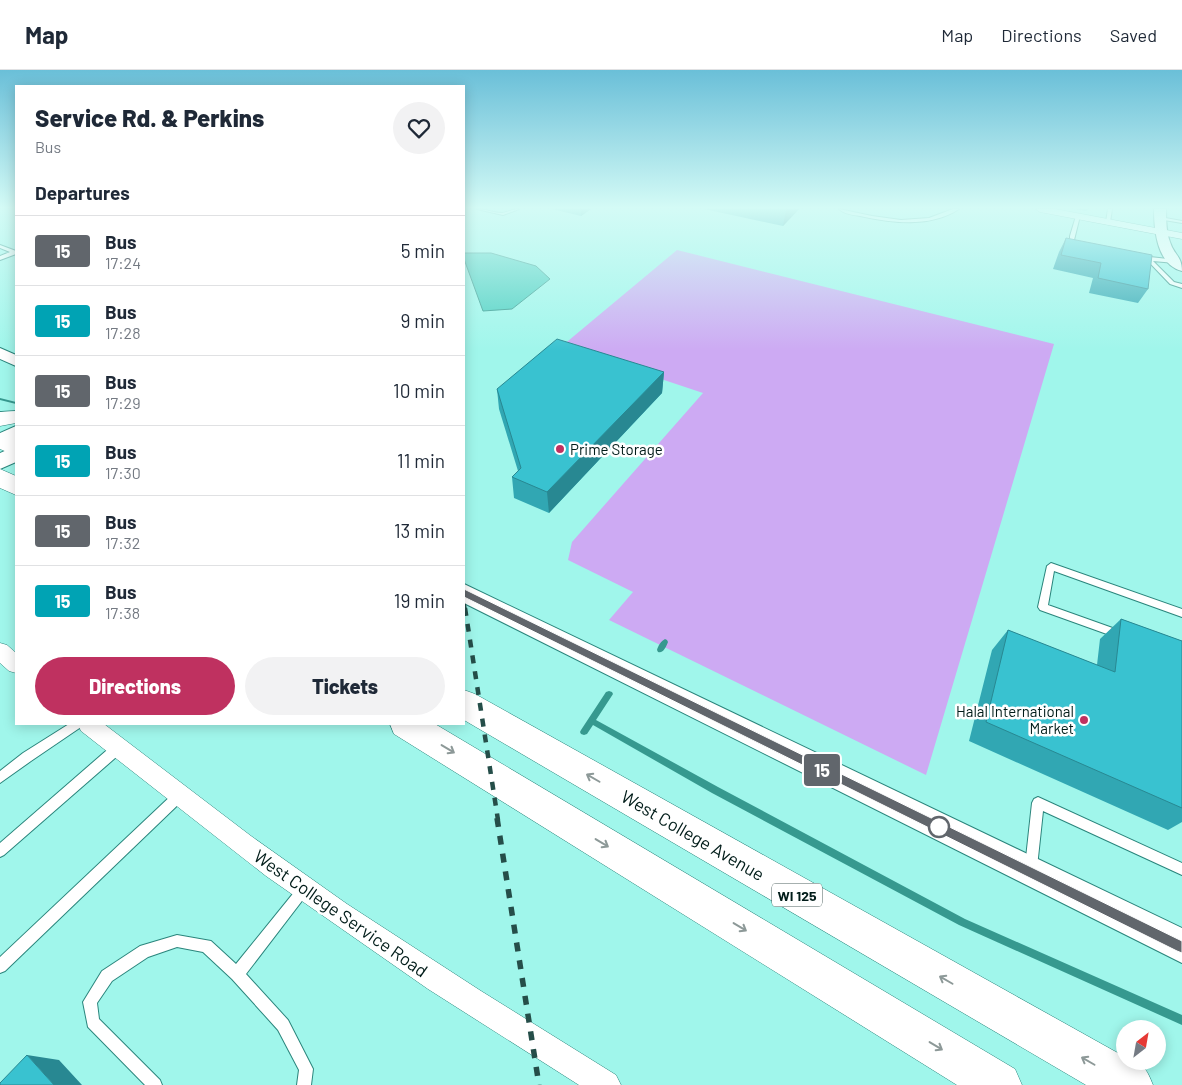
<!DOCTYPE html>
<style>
:root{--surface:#fff;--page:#f2f2f3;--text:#1f2937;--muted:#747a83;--line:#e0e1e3;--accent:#bf3160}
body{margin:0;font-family:Barlow,sans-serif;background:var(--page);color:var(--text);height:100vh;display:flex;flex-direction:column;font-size:19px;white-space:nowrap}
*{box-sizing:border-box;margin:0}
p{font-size:16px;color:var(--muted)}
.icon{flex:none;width:28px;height:28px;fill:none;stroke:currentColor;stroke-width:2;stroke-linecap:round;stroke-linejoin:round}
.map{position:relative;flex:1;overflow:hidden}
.sheet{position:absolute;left:15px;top:15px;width:450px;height:640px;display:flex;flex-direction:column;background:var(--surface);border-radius:0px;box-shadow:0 2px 12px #0003}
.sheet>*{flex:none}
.badge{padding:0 10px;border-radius:4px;font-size:18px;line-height:32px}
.needle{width:32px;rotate:31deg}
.tools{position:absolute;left:1116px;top:950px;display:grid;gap:10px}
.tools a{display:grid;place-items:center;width:50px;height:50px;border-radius:50%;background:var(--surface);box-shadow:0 2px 12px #0003;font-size:25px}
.map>.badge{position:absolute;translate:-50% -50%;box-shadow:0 0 0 2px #fff}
h2{padding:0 20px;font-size:19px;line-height:45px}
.round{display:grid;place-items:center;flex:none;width:52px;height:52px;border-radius:26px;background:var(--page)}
.summary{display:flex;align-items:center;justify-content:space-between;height:85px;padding:0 20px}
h1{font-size:24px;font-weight:800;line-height:38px}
.button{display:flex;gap:10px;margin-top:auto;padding:10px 20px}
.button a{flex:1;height:58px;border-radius:30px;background:var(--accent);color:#fff;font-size:20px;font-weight:800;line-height:58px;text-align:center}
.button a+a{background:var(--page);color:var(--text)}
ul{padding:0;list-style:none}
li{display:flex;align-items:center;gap:15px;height:70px;padding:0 20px;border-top:1px solid var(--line)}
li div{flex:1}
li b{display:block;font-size:19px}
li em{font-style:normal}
li .badge{min-width:55px;font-weight:700;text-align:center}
header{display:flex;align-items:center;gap:30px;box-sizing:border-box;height:70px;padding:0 25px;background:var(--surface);border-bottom:1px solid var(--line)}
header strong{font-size:24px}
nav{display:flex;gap:28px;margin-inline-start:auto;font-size:18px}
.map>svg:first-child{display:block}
.green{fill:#cdaaf3}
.water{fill:#4dcfc1;stroke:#36998f}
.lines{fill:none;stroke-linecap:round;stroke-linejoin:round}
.stream{fill:#36998f;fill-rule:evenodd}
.service-casing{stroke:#2a857c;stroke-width:2}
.minor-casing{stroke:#2a857c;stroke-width:1}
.tertiary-casing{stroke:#2a857c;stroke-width:2}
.secondary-casing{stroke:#2a857c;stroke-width:2}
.primary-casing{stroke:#2a857c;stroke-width:1}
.service{fill:#fff;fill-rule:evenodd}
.minor{fill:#fff;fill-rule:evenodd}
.tertiary{fill:#fff;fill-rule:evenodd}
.secondary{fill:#fff;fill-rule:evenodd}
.primary{fill:#fff;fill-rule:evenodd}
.rail-far2{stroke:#254e49;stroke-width:4;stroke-dasharray:5.5 5.5;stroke-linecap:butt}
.rail-far1{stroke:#254e49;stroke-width:4.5;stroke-dasharray:8 8;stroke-linecap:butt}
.rail{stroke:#254e49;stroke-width:5.5;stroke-dasharray:9 9;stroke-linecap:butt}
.wall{fill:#31a7b3}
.shaded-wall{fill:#288892}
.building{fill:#39c2d0;stroke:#288892}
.oneway{stroke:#8d9998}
.line{fill:#61666c;stroke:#fff}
.poi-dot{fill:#bf3160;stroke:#fff;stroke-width:2}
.stop-dot{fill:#fff;stroke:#61666c;stroke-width:2.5}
.labels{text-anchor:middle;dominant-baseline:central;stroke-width:5;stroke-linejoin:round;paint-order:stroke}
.shield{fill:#fff;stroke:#4d605e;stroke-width:1}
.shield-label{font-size:14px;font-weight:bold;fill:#011c19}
.poi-label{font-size:15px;fill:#011c19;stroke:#fff;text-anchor:start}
.near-street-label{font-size:18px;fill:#011c19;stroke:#fff}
</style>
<header>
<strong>Map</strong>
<nav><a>Map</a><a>Directions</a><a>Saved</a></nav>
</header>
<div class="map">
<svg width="1182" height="1015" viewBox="0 0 1182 1015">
<rect width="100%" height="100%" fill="#a0f6eb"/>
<path class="green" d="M677,180L1054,274L926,705L609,550L633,522L568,490L572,472L703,323L562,276Z"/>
<path class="water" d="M464,183H491L536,196L550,209L512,239L483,241L464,189Z"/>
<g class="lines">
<path class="stream" d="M0,328L16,332V334L0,330Z
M665,569L667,570L668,572C666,577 663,584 658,582L657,580C658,576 661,571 665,569Z
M609,621L612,622L613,624L596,650L718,717L965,849L1182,945V955L959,855L712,723L593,655L587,664L584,665L581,664L580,662L581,660L606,622Z"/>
<g class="service-casing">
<path id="service" d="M477,139C485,139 494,143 502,143C508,142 513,139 519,139L503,145Z
M839,139L872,146L901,150L929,148L953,139H959C930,158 893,153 860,146C853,145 844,144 839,139Z
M1108,139H1112L1110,152L1108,153L1106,152Z
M1078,145L1080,146L1074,170L1082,175V177H1080L1070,171V166L1076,146Z
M1160,147L1182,151V153L1158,149V147Z
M0,175L16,181V184L0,190V186L10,182L0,178Z
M1141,186L1177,190V192L1175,193L1153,191L1174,212L1182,214V218L1170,214L1147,190L1139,189V187Z
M1051,493L1182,539V547L1054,501L1048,535L1121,561L1123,564L1121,567L1118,568L1040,540L1038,537L1047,496Z
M69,654H82L81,657L31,691L0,713V701L23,683Z
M118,673L122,674L123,678L122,682L4,785L0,787V773L114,674Z
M179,721L183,722L185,726L183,730L5,901L0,903V887L175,722Z
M1038,727L1182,793V805L1043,741L1037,797L1035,801L1031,803L1027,801L1025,797L1032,733L1034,729Z
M304,813L308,815L310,819L308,823L246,904L288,950L313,999L311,1015H297L299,1000L278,960L232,909L203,882L177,877L148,887L112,911L97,933L99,949L160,1010L162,1015H145L88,957L83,932L102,901L140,876L177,865L211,871L236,894L300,815Z"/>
</g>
<g class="minor-casing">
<path id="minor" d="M1036,139H1055L1182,163V169L1040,142Z
M0,573L7,575L16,583V603L9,601L0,593Z
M78,654H104L251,766L347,834L481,921L616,1005L621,1015H579L428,919L266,806L81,661Z"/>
</g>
<g class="tertiary-casing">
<path id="tertiary" d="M1154,139H1166C1166,150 1166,161 1170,172C1174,185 1182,186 1182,201C1157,195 1154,160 1154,139Z
M0,278L16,285V296L0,289Z
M464,514L1182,858V893L464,533Z"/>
</g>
<g class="secondary-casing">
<path id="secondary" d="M16,356V370L0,377V363Z
M16,376V392L0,399V383Z"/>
</g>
<g class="primary-casing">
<path id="primary" d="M16,341V353L0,356V342Z
M0,363L16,370V386L0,379Z
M0,399L16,406V425L0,418Z
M464,620L475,624L1125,987V991C1143,991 1147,1000 1153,1015H1086L464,650Z
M390,654H435L1015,999L1022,1015H957L394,664Z"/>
</g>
<use href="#service" class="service"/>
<use href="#minor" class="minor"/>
<use href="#tertiary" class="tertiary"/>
<use href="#secondary" class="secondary"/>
<use href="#primary" class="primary"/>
<path class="rail-far2" d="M464,534L465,540"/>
<path class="rail-far1" d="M465,538L498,750"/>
<path class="rail" d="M497,748L539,1015"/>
</g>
<path class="wall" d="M552,139H591L581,146Z
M704,139H799L783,156Z
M1074,139H1088L1086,141Z
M1066,168L1148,219L1138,233L1089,223L1093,208L1053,199L1059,182Z
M664,302L662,323L549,443L514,428L512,407L518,401L499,339L497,319Z
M1121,549L1182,571V752L1168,760L969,671L992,580L1008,560L1097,595L1100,569Z"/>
<path class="shaded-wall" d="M581,139H591L581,146Z
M786,139H799L783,156Z
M664,302L662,323L549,443L547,422Z
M27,985L59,990L82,1015H54Z"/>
<path class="building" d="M1066,168L1152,185L1148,219L1098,208L1101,193L1061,185Z
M557,269L664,302L547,422L512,407L521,398L497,319Z
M1121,549L1182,571V738L986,652L1008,560L1115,602Z
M27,985L54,1015H0V1013Z"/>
<defs><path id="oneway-shaft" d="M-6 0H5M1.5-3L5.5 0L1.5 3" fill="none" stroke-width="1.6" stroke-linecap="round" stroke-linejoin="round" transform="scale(1.25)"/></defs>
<g class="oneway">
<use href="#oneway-shaft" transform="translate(448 679) rotate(31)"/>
<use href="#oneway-shaft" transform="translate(593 708) rotate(-150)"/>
<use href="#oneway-shaft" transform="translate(602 773) rotate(31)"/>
<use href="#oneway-shaft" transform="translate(740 857) rotate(31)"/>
<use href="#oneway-shaft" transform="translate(946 910) rotate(-150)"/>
<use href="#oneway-shaft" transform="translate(936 976) rotate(31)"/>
<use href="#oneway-shaft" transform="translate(1088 991) rotate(-150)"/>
</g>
<linearGradient id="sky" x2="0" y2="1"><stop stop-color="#6abfd8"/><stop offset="0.49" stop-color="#d4fbf6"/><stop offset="1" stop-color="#d4fbf6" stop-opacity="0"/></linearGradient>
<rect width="1182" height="281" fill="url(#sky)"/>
<path class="line" d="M464,519L1182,871V883L1177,881L460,525L459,523Z"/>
<g class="poi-dot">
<circle cx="560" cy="379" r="5"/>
<circle cx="1084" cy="650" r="5"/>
</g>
<circle class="stop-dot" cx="939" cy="757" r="10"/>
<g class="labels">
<rect class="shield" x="772" y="813.5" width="50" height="23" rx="4"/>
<g class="shield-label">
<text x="797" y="825">WI 125</text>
</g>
<g class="poi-label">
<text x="570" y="379">Prime Storage</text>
<text x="1074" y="641" text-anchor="end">Halal International<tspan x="1074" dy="17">Market</tspan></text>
</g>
<g class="near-street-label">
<text transform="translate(693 765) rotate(30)">West College Avenue</text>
<text transform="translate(341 843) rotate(35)">West College Service Road</text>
</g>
</g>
</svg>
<div class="tools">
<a><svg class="needle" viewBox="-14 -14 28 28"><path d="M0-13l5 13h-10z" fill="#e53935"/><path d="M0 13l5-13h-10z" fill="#747a83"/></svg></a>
</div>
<b class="badge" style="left:822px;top:700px;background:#61666c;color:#fff">15</b>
<section class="sheet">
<div class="summary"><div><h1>Service Rd. &amp; Perkins</h1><p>Bus</p></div><a class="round"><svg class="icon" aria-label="heart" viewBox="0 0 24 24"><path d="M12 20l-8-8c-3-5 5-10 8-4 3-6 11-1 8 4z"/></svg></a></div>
<h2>Departures</h2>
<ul>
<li><span class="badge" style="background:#61666c;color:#fff">15</span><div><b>Bus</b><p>17:24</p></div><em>5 min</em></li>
<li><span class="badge" style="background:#00a3b4;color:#fff">15</span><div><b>Bus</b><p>17:28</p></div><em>9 min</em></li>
<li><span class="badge" style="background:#61666c;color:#fff">15</span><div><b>Bus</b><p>17:29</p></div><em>10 min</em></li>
<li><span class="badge" style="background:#00a3b4;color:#fff">15</span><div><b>Bus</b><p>17:30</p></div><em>11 min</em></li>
<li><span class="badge" style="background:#61666c;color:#fff">15</span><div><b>Bus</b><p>17:32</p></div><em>13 min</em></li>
<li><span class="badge" style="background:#00a3b4;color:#fff">15</span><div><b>Bus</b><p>17:38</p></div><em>19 min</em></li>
</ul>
<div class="button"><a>Directions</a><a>Tickets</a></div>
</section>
</div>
